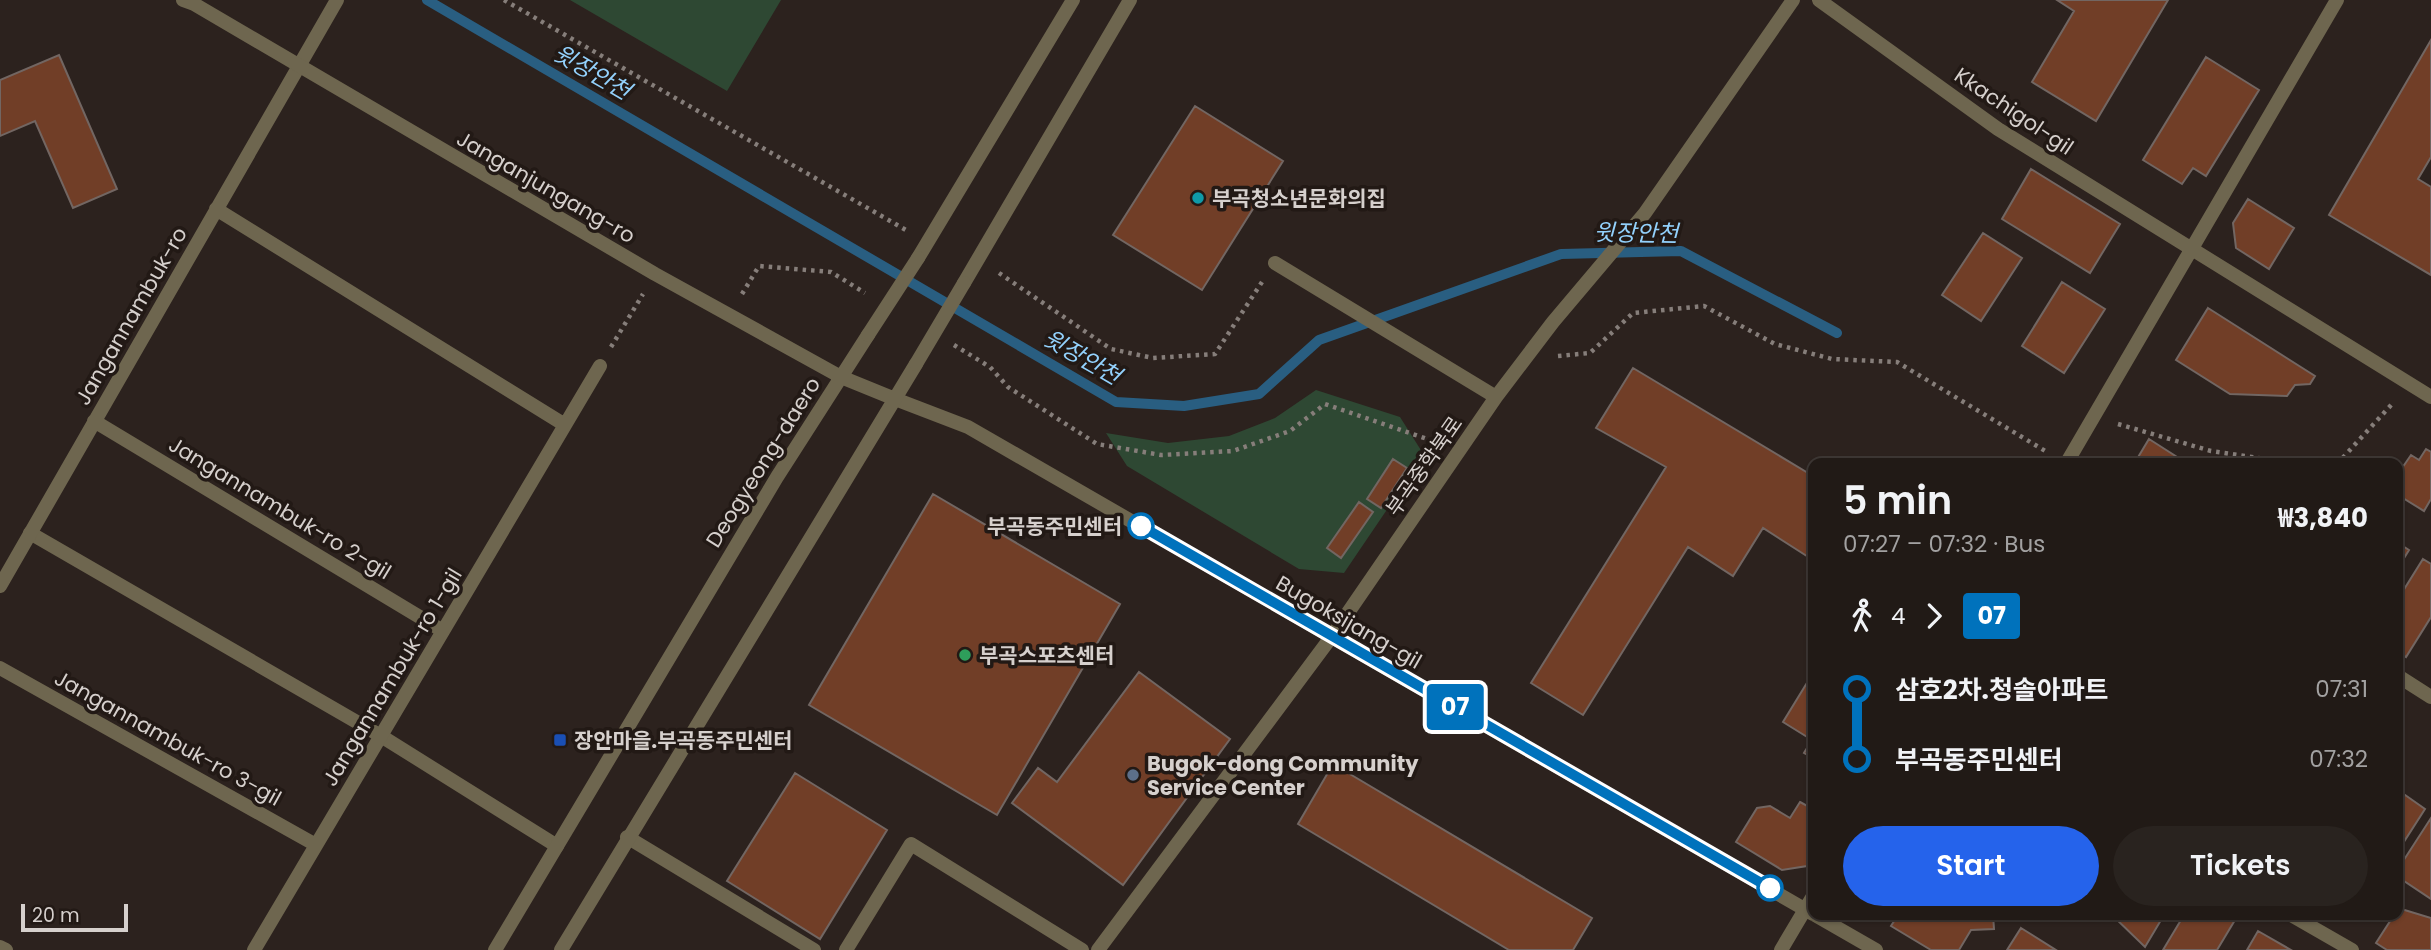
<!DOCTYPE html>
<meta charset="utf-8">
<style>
:root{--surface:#211a16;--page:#29231f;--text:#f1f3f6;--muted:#a2a1a1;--line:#3e3835;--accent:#2563eb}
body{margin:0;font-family:Poppins,"Noto Sans KR",sans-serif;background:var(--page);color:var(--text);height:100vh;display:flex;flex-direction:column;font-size:26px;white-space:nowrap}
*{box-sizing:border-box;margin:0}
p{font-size:23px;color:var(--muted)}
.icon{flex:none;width:38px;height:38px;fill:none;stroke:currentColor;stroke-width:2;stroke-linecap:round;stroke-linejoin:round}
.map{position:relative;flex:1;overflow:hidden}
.sheet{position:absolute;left:1808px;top:458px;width:595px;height:462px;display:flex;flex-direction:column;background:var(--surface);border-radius:14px;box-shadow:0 2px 5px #0004,0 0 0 2px var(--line)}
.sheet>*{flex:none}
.badge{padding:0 14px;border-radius:5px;font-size:24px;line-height:46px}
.scale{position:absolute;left:21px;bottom:18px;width:107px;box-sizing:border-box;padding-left:7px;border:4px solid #d6d0cd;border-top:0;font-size:19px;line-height:24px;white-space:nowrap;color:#d6d0cd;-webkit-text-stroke:5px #221915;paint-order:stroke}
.map>.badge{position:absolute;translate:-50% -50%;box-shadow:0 0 0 4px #fff}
.legs{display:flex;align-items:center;gap:10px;height:77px;padding:0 35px;font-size:23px}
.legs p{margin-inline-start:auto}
.summary{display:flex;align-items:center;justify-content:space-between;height:119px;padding:0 35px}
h1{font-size:38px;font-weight:600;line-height:52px}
.action{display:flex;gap:14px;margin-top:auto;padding:14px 35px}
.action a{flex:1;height:80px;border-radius:42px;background:var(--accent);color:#fff;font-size:28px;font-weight:600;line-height:80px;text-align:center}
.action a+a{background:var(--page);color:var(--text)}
ul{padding:0 35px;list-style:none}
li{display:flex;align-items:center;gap:24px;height:70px;font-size:26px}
li i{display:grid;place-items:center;width:10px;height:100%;margin:0 9px;background:currentColor}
li i::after{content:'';width:18px;height:18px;margin:-9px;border:5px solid;border-radius:50%;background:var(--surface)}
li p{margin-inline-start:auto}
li:first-child i{background:linear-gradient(#0000 50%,currentColor 0)}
li:last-child i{background:linear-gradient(currentColor 50%,#0000 0)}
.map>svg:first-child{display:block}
.green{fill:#2e4833}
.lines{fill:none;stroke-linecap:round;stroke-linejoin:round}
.stream{stroke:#295e81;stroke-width:10}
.building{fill:#713e27;stroke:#726662;stroke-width:2}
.path{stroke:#867e7a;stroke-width:4.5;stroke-dasharray:3.5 5;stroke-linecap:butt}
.pedestrian{stroke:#6e664f;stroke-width:14}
.minor{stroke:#6e664f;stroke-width:14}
.tertiary{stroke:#6e664f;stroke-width:14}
.tertiary-bridge{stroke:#6e664f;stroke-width:14}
.line-1-casing{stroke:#fff;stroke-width:16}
.line-1{stroke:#0072bc;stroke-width:10}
.culture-dot{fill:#0f9aa8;stroke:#221915;stroke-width:2.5}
.stop-1-dot{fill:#fff;stroke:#0072bc;stroke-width:3.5}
.leisure-dot{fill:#2e9e5b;stroke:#221915;stroke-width:2.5}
.transit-dot{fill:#1a4fb4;stroke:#221915;stroke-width:2.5}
.service-dot{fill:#5c6f8a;stroke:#221915;stroke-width:2.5}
.labels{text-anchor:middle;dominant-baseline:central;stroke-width:7;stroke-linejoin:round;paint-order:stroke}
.street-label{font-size:21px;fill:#d6d0cd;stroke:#221915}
.poi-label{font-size:21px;font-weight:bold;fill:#d6d0cd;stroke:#221915;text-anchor:start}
.stop-label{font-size:21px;font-weight:bold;fill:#d6d0cd;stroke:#221915;text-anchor:end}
.water-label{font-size:23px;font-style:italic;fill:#93d1fc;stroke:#221915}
</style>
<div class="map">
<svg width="2431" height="950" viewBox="0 0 2431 950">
<rect width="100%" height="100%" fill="#2c221e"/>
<path class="green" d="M570,0H781L727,91Z
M1316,390L1400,417L1424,455L1344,573L1299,569L1127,466L1106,433L1168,443L1229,436L1275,418Z"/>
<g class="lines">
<path class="stream" d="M427,0L1116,402L1184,406L1259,394L1319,340L1561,254L1681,251L1837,333"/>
</g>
<path class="building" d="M2057,0H2168L2096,121L2032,82L2074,11Z
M2431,40V157L2418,179L2431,187V275L2329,215Z
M59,55L117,189L73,208L35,121L0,136V80Z
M2206,57L2259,90L2206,176L2193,168L2182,184L2143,160Z
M1195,106L1283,161L1202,290L1113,235Z
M2031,169L2120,224L2090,273L2002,219Z
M2248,199L2294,228L2269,269L2236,248L2233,223Z
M1983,233L2022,258L1981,321L1942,295Z
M2062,282L2105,309L2064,373L2022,346Z
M2208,308L2315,376L2310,384L2295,385L2287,396L2230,394L2176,360Z
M1633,368L1813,476V560L1763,528L1733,576L1688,547L1583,715L1531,683L1666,467L1596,428Z
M2149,439L2188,464H2134Z
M2426,449L2431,452V499L2424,511L2398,495V474L2411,455L2419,460Z
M1393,459L1407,468L1381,508L1367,499Z
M933,494L1120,604L997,815L809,705Z
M1359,502L1373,512L1341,558L1327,548Z
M2398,543L2409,550L2398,568Z
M2423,559L2431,564V617L2406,657L2398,652V599Z
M1139,672L1230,739L1123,885L1012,803L1038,768L1057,782Z
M1813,673V758L1804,753L1812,740L1783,722Z
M1333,764L1592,918L1573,950H1509L1298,824Z
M795,773L887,830L820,939L727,881Z
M2398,790L2425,809L2398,851Z
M1800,802L1813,809V856L1807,866L1782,870L1736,842L1757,808L1770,806L1790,818Z
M2431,818V899L2398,877V869Z
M2398,908L2431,918V950H2387L2376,943L2394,915H2398Z
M1898,915H1993L1994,929L1971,930L1959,950H1931L1891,926Z
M2112,915H2164L2145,947Z
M2184,915H2228L2235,920L2217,950H2163Z
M2021,928L2056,950H2007Z
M2258,931L2291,950H2247Z"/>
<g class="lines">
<path class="path" d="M504,0L906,230
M999,273L1111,349L1153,358L1215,354L1262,282
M742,294L759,266L831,272L865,293
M954,345L990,367L1008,387L1097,444L1161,455L1233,451L1290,431L1325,404L1436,442
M611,347L643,294
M1558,356L1590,353L1633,313L1704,306L1775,344L1832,359L1897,362L2047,452
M2118,424L2211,451L2298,464
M2337,464L2393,403"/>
<path class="pedestrian" d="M30,533L381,736L557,846
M627,837L814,950"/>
<path class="minor" d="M1819,0L1998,129L2431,397
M216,209L565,425
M1275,263L1496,397
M895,399L968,427L1813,914
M94,421L443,631
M2066,464L2337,0
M0,586L337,0
M0,668L316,845
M2398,676L2431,697
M1815,915L1876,950
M2291,915L2352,950
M0,947L6,950
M254,950L600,366
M846,950L911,844L1082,950
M1098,950L1332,636L1496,397L1553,322L1645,213L1793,0
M1781,950L1813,896"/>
<path class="tertiary" d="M183,0L194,4L655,274L841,377L895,399
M918,258L1073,0
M964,283L1130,0
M495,950L777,477L868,335
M561,950L916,364"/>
<path class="tertiary-bridge" d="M868,335L918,258
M916,364L964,283"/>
</g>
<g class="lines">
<g class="line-1-casing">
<path id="line-1" d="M1141,526L1770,888"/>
</g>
<use href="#line-1" class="line-1"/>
</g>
<circle class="culture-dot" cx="1198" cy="198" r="7"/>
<g class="stop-1-dot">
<circle cx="1141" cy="526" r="12"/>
<circle cx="1770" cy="888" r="12"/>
</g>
<circle class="leisure-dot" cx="965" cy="655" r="7"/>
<rect class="transit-dot" x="553" y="733" width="14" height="14" rx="3.5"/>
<circle class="service-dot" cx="1133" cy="775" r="7"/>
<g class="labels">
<g class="street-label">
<text transform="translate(2014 111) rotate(34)">Kkachigol-gil</text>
<text transform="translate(546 187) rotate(30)">Janganjungang-ro</text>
<text transform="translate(131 316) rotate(-60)">Jangannambuk-ro</text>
<text transform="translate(763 462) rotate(-58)">Deogyeong-daero</text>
<text transform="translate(1424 466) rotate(-55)">부곡중학북로</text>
<text transform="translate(280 508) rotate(31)">Jangannambuk-ro 2-gil</text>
<text transform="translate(1349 622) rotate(30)">Bugoksijang-gil</text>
<text transform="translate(392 677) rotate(-59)">Jangannambuk-ro 1-gil</text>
<text transform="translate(168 738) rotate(29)">Jangannambuk-ro 3-gil</text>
</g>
<g class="poi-label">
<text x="1212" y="198">부곡청소년문화의집</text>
<text x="979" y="655">부곡스포츠센터</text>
<text x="574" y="740">장안마을.부곡동주민센터</text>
<text x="1147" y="763">Bugok-dong Community<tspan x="1147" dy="24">Service Center</tspan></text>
</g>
<g class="stop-label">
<text x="1122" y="526">부곡동주민센터</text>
</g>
<g class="water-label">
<text transform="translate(592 72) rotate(30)">윗장안천</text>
<text transform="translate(1636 233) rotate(1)">윗장안천</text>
<text transform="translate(1082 357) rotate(30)">윗장안천</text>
</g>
</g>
</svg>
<div class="scale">20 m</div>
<b class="badge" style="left:1455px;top:707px;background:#0072bc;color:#fff">07</b>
<section class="sheet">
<div class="summary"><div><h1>5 min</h1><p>07:27 – 07:32 · Bus</p></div><b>₩3,840</b></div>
<div class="legs"><svg class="icon" aria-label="walk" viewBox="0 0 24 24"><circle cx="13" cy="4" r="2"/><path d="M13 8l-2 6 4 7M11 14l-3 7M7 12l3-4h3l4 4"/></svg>4<svg class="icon" aria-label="forward" viewBox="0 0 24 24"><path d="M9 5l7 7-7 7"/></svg><b class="badge" style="background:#0072bc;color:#fff">07</b></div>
<ul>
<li><i style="color:#0072bc"></i><b>삼호2차.청솔아파트</b><p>07:31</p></li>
<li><i style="color:#0072bc"></i><b>부곡동주민센터</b><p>07:32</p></li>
</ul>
<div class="action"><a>Start</a><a>Tickets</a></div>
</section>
</div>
